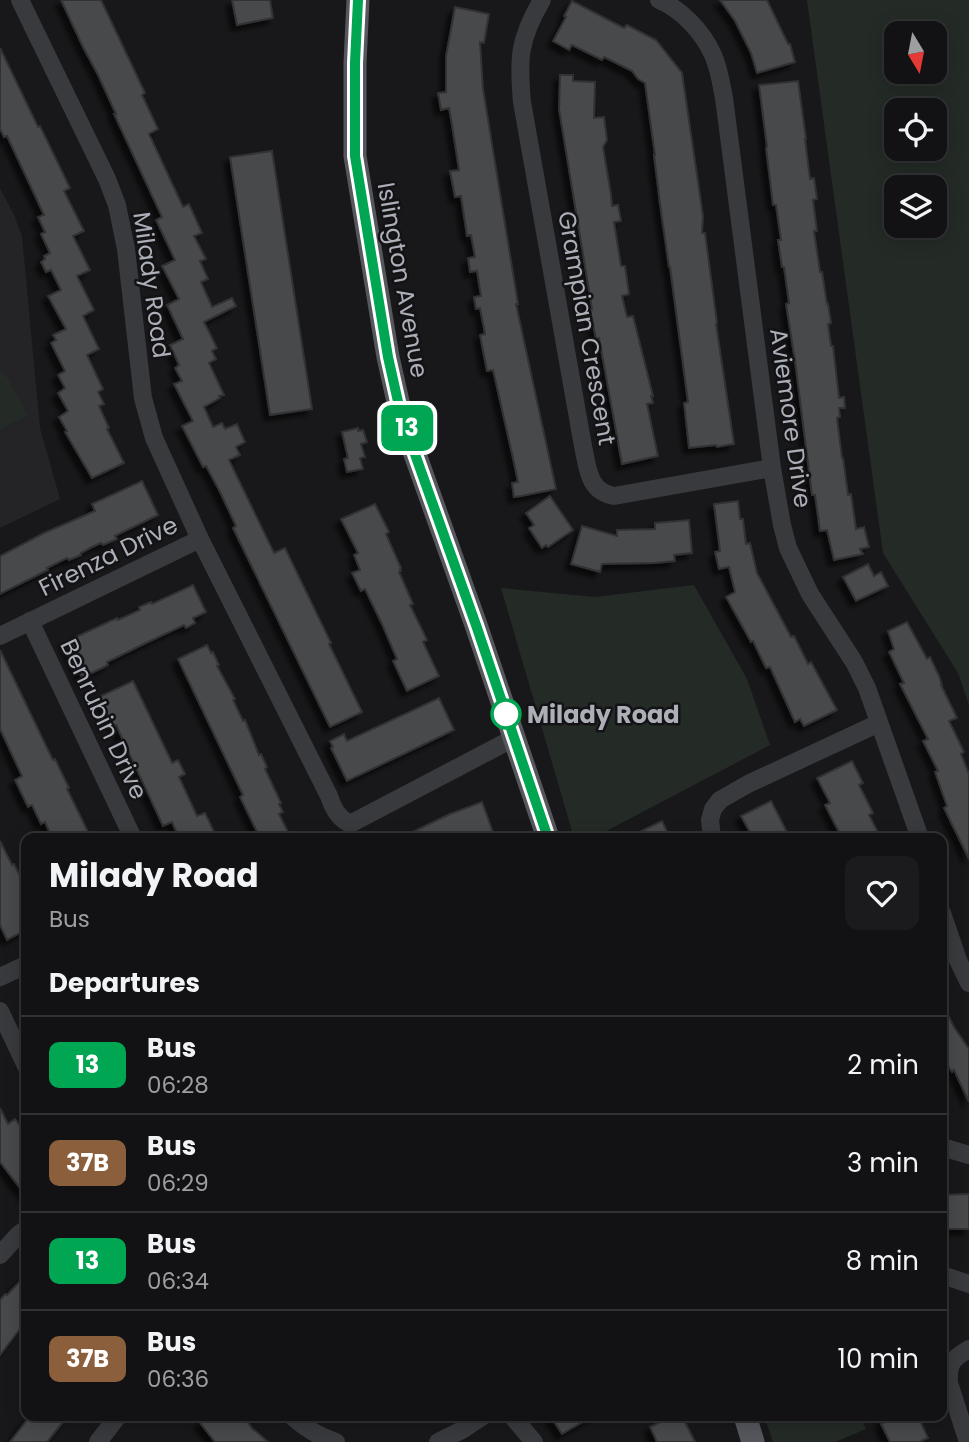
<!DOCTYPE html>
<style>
:root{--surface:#121214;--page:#1b1b1d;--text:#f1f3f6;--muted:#9c9ea0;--line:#313234}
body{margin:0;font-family:Poppins,sans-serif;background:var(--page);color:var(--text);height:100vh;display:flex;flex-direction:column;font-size:26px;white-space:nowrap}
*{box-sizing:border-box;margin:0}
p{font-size:23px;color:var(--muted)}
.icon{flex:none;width:38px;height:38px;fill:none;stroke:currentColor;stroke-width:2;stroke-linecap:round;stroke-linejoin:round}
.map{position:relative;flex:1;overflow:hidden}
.side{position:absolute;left:21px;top:833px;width:926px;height:588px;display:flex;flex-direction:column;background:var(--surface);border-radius:14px;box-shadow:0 4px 18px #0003,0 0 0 2px var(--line)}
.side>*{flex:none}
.badge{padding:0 14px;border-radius:10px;font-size:24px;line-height:46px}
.needle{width:46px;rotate:170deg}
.tools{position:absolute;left:884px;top:21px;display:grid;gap:14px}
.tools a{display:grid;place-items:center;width:63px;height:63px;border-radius:14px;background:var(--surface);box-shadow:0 4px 18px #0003,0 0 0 2px var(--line);font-size:35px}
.map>.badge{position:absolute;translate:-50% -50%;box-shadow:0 0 0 4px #fff}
h2{padding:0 28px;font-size:26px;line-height:63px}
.round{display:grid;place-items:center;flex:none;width:74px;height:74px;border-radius:14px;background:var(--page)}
.overview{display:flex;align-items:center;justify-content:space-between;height:119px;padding:0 28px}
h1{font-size:33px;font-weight:700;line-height:52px}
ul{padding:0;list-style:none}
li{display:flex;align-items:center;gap:21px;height:98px;padding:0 28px;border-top:2px solid var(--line)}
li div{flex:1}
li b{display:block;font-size:26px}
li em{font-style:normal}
li .badge{min-width:77px;font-weight:700;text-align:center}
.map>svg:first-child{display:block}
.built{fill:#242426}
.green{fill:#242b26;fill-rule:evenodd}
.building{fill:#47484c;stroke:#323235;stroke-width:2;filter:url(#shadow)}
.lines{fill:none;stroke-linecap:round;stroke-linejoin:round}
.minor{stroke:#393a3e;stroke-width:18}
.major{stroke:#56575d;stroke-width:23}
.line-casing{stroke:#fff;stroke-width:16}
.line{stroke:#00a651;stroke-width:10}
.stop-dot{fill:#fff;stroke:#00a651;stroke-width:3.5}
.labels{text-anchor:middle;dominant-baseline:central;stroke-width:5;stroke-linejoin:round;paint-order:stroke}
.street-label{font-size:24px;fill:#acafb8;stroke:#131315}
.stop-label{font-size:24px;font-weight:bold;fill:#acafb8;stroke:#131315;text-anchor:start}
</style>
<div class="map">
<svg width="969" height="1442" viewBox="0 0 969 1442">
<defs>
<filter id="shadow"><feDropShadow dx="-5.5" dy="5.5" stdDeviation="2" flood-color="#0009"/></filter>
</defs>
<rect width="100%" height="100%" fill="#18181a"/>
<path class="built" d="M0,188L14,215L22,236L40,428L60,499L0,528Z"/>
<path class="green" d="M807,0H969V705L958,673L883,553ZM896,33H934V72H896ZM896,110H934V149H896ZM896,187H934V226H896Z
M0,370L5,374L28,415L0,429Z
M694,585L747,679L770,745L593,838H574L501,588L595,597Z
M764,1416H860L866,1429L835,1442H773Z"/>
<path class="building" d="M61,0H101L145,93L142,95L158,129L149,134L183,207L189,204L202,233L194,236L206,259L200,261L208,279L201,282L212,307L232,298L236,306L204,322L217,348L212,351L216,359L209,363L224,395L219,396L220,398L204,407L213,427L222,423L225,429L237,424L245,442L236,447L240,455L229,460L274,553L285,548L331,643L329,644L362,712L330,727L233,528L236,526L220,492L206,466L203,467L182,426L193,421L174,384L182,381L175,368L179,365L170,345L183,339L167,305L179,299L162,266L175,260L156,220L162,217L114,114H116L98,75L83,47Z
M232,0H270L273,18L237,25Z
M720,0H767L788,44H790L795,62L757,73L751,53L735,21Z
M572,1L624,28L627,25L656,40L682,73L703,216L702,233H705L717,323L716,324L734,444L717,447L716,445L689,448L684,403L688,402L670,267H669L660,204L654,155H655L645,83L638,79L632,71L604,57L602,60L572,45L569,50L553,41L566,17L564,16Z
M455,7L489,14L484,43L480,42L483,89L518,304H516L556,489L521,496L514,497L512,483L518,482L513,458L493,370L487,371L480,335L485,334L480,308L476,309L474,297L481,296L477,271L470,272L468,258L475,257L471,235L467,236L461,196L455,197L450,171L459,170L452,125L449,108L441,110L438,93L446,92V56Z
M0,48L38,127L40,126L70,188L64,191L84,231L73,236L90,270L77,276L94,310L83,316L99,349L87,355L103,389L98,392L104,404L99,406L109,428L107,429L124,463L92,478L65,432L67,431L59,417L68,411L58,393L65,388L58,375L65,371L51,343L56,340L53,335L66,329L48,296L61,290L51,270L46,272L41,262L45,259L44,256L50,253L41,234L45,232L38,217L44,215L7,136L4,137L0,129Z
M560,75H573V81L595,82L594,118L604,117L607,140L603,147L611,195L612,206L618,205L621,221L614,222L621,266H625L629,294L622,296L627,317L633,316L653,396H651L653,403L647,404L658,456L622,464L599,338L596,339L590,309H592L559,109Z
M798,81L806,139H805L810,179L814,178L817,199L813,200L817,231H814L820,272H822L827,304H828L831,323L828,324L831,346H833L839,398L844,397L845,408H839L840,417L837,418L842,458H843L848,495L851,494L856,529L864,527L869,547L860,549L863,554L834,560L827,530L820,531L815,495H812L795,361L786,304L789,303L784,267H782L778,240H781L776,205H773L766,148L767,147L759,85Z
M272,151L312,409L270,415L230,157Z
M358,428V431L363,430L367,442L361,444L365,457L360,458L363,469L347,472L344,459L348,458L342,432Z
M142,481L158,515L123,532L115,536L117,539L103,545L101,543L92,547L81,553V555L69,560L67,558L47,568L48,570L0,594V556L44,533L95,511L92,504Z
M550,496L573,530L548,547L546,545L542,548L529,528L534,525L526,513Z
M738,501L740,519H743L746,544L750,543L757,573L791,637L794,636L808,664L811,662L837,710L804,726L800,719L795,722L770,667L766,668L753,641L751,642L726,597L735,592L729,567L719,569L715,552L720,551L714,504Z
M375,504L389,532L386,534L401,568L400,569L401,571L399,572L413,604L410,605L427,640L423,642L439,676L407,691L393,661L397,659L382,624L365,589L361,591L352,573L360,570L354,555L358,553L341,519Z
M689,520L692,553L674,555L675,561L655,563L602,564L600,572L571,564L582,526L617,536V530L655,529V523Z
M868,564L874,576L881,572L888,586L856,601L843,577Z
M193,585L206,612L193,618L195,623L186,628L184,625L146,643L107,662L108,665L82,678L65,642L117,618L118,620L140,610L139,607L151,602L152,604Z
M907,622L927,659L930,657L939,676L942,685H941L957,718L949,721L964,752L961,754L969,774V859L944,808L947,806L935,772L938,771L923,741L928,739L900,684L904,683L889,652L894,649L888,631Z
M207,645L211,653L213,652L219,665L217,666L235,699L233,700L243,721L245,720L259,755L261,754L267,767L265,769L281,803L279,804L283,812L279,814L291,838H260L240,797L243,795L178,659Z
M0,650L48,750L53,760L55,759L69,788L67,789L91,838H52L45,822L41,824L32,805L28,807L15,780L22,776L0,729Z
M133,681L172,763L178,760L185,774L179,777L197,816L205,813L217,838H179L172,822L163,826L116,725L113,726L99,697Z
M439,698L454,730L347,781L331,748L333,747L330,741L344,734L347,741Z
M852,761L863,783L859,785L873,813L869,815L881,838H842L825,805L830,803L817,778Z
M771,801L790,838H753L741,816Z
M482,802L494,835L484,838H400L450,814Z
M662,821L670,838H627Z
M0,841L12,865L14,864L26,888V930L7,940L0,925Z
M942,1003L954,1027L969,1049V1102L954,1070L952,1072L942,1057Z
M0,1108L8,1124L15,1119L26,1134V1196L0,1162Z
M969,1194V1229H942V1195Z
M26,1275V1321L0,1355V1300L5,1294L7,1295Z
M30,1416H68L47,1442H10Z
M208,1416H243L252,1428L268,1442H215L200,1423Z
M550,1416H593L562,1434Z
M673,1416H682L695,1442H657L650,1427Z
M882,1416H918L928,1438L919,1442H890L881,1424L885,1422Z"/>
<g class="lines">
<path class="minor" d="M20,0L107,179L117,205L126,249L143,398L154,438L200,539L329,796C333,808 338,818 350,824L514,738
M542,0C519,39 518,58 522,102L583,446C588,469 588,491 614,496L772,468
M659,0C681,9 703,32 713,55C719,68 721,83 724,98L772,468L782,525L788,548L810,594L854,662L867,688L920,838
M30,621L133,838
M0,636L200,539
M712,838L710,820L713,809L720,800L748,784L879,723
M942,913L958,960L969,983
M0,977L26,965
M0,1011L26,1066
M942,1147L969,1155
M0,1255L18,1235L26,1229
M942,1275L969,1284
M292,1416C304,1427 320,1437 336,1442
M512,1416L534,1442
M98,1442L118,1416
M438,1442L462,1430L483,1416
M968,1442L949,1383C948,1363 952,1359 969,1349"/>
<path class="major" d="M358,0L355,63V156L388,357L401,415L476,625L548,838
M745,1416L753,1442"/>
</g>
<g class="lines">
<g class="line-casing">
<path id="line" d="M358,0L355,63V156L388,357L401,415L476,625L548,838"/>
</g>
<use href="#line" class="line"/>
</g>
<circle class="stop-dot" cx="506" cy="714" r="14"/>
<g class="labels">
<g class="street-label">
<text transform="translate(403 280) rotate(80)">Islington Avenue</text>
<text transform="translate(152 285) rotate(82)">Milady Road</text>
<text transform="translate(587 328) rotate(80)">Grampian Crescent</text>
<text transform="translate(791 418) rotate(82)">Aviemore Drive</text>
<text transform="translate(108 556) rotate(-26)">Firenza Drive</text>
<text transform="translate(104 719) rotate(65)">Benrubin Drive</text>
</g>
<g class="stop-label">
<text x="527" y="714">Milady Road</text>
</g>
</g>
</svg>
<div class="tools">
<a><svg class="needle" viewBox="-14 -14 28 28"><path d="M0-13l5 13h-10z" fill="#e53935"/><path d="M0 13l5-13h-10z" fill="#9c9ea0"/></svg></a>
<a><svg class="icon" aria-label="locate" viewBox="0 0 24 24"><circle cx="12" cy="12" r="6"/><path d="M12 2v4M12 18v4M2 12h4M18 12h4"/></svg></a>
<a><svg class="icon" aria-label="layers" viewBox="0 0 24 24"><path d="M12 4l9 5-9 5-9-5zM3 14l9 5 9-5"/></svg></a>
</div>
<b class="badge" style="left:407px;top:428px;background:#00a651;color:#fff">13</b>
<section class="side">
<div class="overview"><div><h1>Milady Road</h1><p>Bus</p></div><a class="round"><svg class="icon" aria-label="heart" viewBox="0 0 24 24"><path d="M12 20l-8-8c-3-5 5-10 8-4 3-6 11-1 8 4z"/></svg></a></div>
<h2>Departures</h2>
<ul>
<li><span class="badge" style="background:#00a651;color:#fff">13</span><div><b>Bus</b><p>06:28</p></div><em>2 min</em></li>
<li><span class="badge" style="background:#8b5e3c;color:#fff">37B</span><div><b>Bus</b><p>06:29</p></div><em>3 min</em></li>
<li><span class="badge" style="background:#00a651;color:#fff">13</span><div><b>Bus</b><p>06:34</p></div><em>8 min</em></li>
<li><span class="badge" style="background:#8b5e3c;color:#fff">37B</span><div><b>Bus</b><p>06:36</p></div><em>10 min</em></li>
</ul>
</section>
</div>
